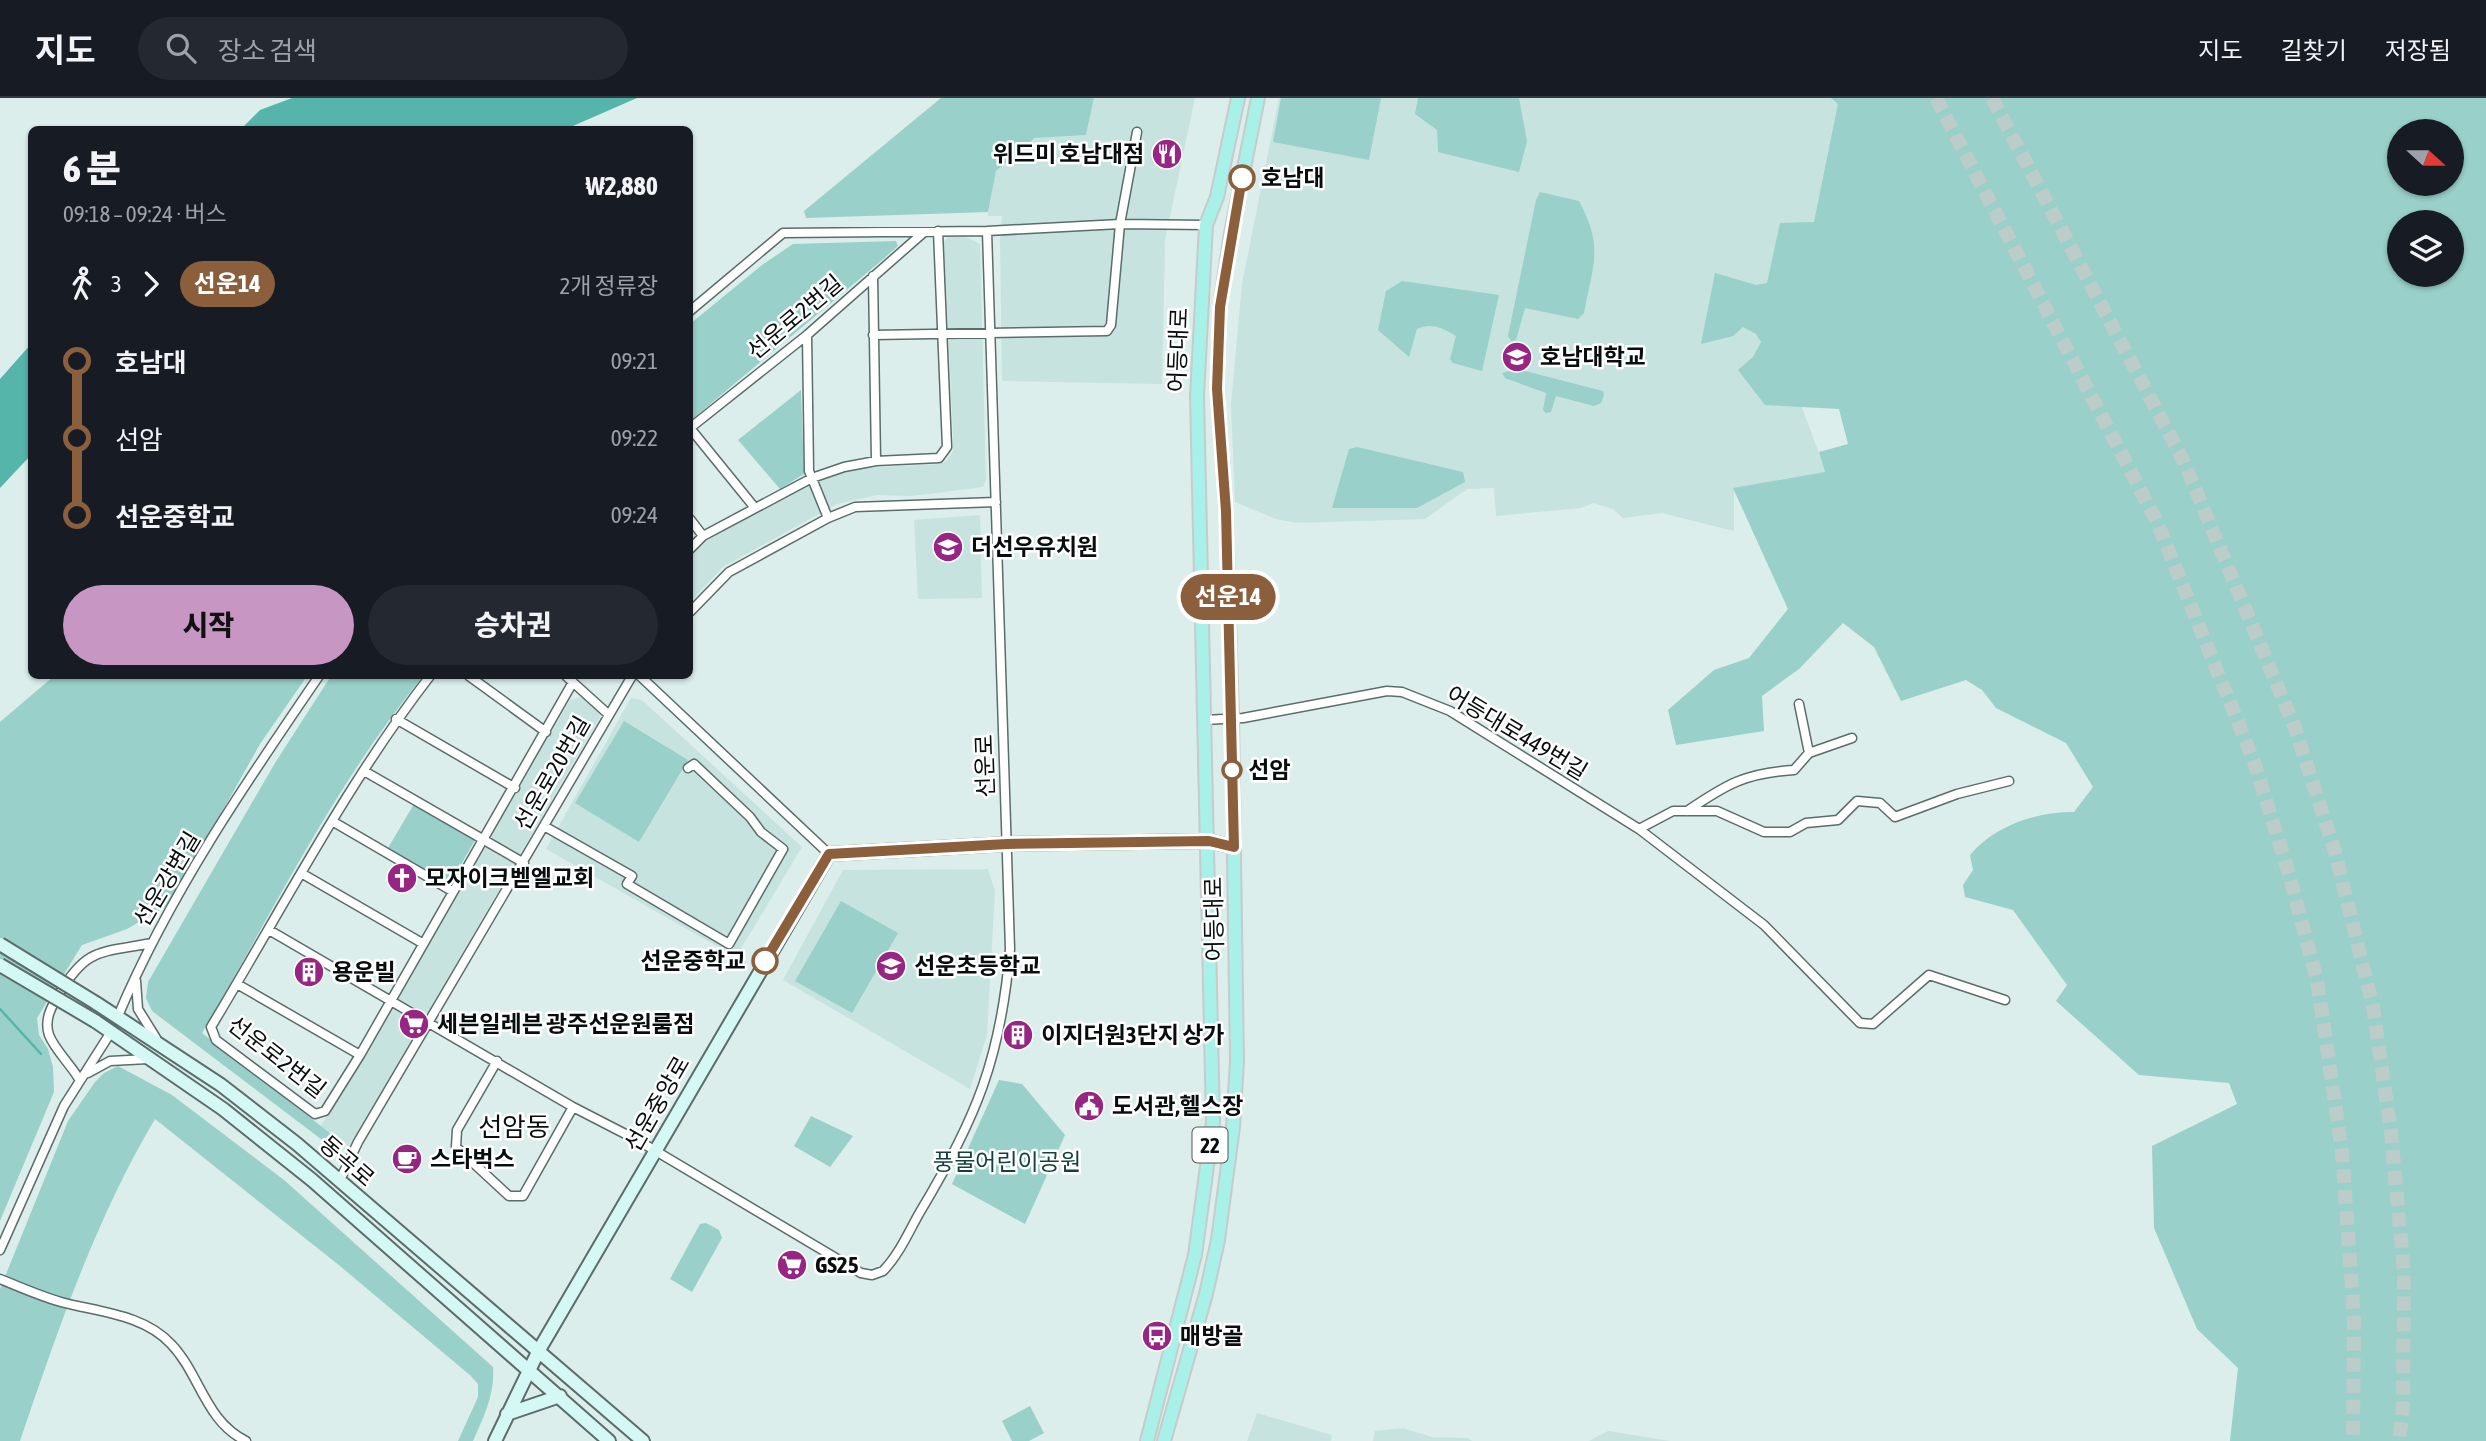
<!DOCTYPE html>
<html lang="ko">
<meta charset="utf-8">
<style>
:root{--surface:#171b24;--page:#242831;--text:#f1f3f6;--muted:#9ea1a6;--line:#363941;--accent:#c896c2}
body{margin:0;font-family:"Asap Condensed","Noto Sans KR",sans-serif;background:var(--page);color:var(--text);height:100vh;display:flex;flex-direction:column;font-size:26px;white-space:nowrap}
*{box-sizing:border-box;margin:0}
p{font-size:23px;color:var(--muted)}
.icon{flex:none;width:38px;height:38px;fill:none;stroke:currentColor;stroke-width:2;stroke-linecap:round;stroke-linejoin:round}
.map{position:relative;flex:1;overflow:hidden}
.drawer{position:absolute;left:28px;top:28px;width:665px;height:553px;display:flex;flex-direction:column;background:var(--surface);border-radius:10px;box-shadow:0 2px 5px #0004}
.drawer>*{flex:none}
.badge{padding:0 14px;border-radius:23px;font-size:24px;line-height:46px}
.needle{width:46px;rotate:111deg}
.fabs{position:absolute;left:2387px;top:21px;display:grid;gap:14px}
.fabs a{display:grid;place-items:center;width:77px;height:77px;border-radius:50%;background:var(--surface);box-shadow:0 2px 5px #0004;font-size:35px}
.map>.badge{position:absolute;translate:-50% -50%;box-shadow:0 0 0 4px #fff}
.legs{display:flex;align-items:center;gap:10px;height:77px;padding:0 35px;font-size:23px}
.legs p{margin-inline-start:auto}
.overview{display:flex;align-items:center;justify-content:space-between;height:119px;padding:0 35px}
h1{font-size:38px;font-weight:800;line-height:52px}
.action{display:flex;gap:14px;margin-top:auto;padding:14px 35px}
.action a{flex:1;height:80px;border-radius:42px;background:var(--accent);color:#111;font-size:28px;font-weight:800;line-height:80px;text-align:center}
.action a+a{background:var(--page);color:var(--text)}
ul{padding:0 35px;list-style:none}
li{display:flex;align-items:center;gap:24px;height:77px;font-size:26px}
li i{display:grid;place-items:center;width:10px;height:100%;margin:0 9px;background:currentColor}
li i::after{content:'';width:18px;height:18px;margin:-9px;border:5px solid;border-radius:50%;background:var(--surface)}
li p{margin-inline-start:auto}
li:first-child i{background:linear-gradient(#0000 50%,currentColor 0)}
li:last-child i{background:linear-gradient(currentColor 50%,#0000 0)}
header{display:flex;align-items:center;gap:42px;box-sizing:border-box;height:98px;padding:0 35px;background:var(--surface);border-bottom:2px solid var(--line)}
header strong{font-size:33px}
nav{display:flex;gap:38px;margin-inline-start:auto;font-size:24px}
.search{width:490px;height:63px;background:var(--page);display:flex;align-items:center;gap:18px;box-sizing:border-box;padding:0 24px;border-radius:38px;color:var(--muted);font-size:26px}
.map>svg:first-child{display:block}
.built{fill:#c6e3df}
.green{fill:#99d0c9;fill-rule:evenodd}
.water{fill:#55b5ab}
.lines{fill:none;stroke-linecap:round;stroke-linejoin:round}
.stream{stroke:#55b5ab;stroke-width:2.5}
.highway-tunnel{stroke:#bbccca;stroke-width:14;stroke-dasharray:14 7;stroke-linecap:butt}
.street-casing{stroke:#5b6c6a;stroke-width:11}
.secondary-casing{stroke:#5b6c6a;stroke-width:16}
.primary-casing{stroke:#c9caca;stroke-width:16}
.street{stroke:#fff;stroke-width:8}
.secondary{stroke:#d4f8f4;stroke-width:12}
.primary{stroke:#a8f1e9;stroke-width:12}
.secondary-bridge-casing{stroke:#5b6c6a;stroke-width:16;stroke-linecap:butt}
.secondary-bridge{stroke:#d4f8f4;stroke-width:12}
.line-1-casing{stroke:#fff;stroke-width:16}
.line-1{stroke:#8b5e3c;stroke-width:10}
.stop-1-dot{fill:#fff;stroke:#8b5e3c;stroke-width:3.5}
.labels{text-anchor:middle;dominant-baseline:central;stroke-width:5;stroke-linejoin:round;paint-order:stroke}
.shield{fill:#fff;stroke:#525656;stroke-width:2}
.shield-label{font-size:21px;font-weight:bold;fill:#080e0d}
.poi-label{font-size:23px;font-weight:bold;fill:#080e0d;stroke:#fff;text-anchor:start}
.stop-label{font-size:23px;font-weight:bold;fill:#080e0d;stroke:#fff;text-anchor:start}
.street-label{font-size:23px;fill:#080e0d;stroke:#fff}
.park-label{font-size:23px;fill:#15413d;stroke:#fff}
.quarter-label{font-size:26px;fill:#080e0d;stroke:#fff}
</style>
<header>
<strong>지도</strong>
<div class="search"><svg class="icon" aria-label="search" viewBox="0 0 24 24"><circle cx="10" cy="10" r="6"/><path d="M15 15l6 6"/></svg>장소 검색</div>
<nav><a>지도</a><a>길찾기</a><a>저장됨</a></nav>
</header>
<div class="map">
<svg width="2486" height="1343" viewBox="0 0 2486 1343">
<rect width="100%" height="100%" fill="#dbeeeb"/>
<path class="built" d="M1094,0H1195L1165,142L1162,286L1002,283L1000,142L1002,118H988V114L996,73L1036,40L1086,37Z
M1279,0H1835L1838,6L1801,307L1826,374L1734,390V433L1662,415L1623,420L1613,411L1593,405L1581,410L1496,418L1494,390L1467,391L1425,421L1297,425L1276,421L1235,404L1231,306L1242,186Z
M948,139H966L980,146L986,382L983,389L912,398L878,397L837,406L723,469L690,504V456L727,428L796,392L850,371L940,366L947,362L953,353V338L944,144Z
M980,417L982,500L918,501L914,422Z
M582,599L597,608L600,619L349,1049L321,1028L570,602Z
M631,600L642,602L802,749L736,859L546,751Z
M988,771L995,793L987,937L970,991L783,882L843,772Z
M1257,1315L1332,1337L1331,1343H1247Z
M1403,1330L1432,1339L1468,1340L1472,1343H1373L1375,1333Z
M1608,1333L1670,1343H1589Z"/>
<path class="green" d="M941,0H1094L1086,37L1035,40L996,73L988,114L806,120L804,113Z
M1281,0H1381L1369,62L1273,44Z
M1418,0H1519L1527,43L1519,74L1438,54L1437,32L1415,16Z
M1831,0H2486V1343H2230L2238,1270L2197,1231L2154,1130L2152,1048L2237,1006L2229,985L2139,977L2056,903L2067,887L2013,812L1965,799L1963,787L1973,772L1970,757C1995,727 2036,714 2074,714L2093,689L2066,645L1996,610L1982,592L1966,582L1901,603L1874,549L1843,525L1799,571L1762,598L1764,633L1676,647L1668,612L1714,572L1749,560L1788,511L1733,390L1825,374L1819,354L1848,346L1839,311L1765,307L1738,272L1753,259L1761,244L1756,236L1743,229L1733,238L1701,246L1715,175L1756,187L1767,185L1780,125L1814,124L1838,6ZM2399,33H2452V86H2399ZM2399,124H2452V177H2399Z
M1540,94L1579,103C1604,149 1593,167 1584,215L1578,221L1525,210L1516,242L1511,243L1508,238L1536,102Z
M896,143L898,148L881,163L690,323V226L762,167L793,146Z
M1402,183L1499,197L1482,273L1453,265L1450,261L1456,238C1443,230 1431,224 1417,231L1409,259L1378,232L1386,193Z
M1517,271L1603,293L1604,297L1601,305L1594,308L1556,298L1551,314L1546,315L1543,312L1546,295L1505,280L1502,275Z
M801,292L804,376L780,391L738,342Z
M1357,349L1463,374L1465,384L1417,410H1332L1349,351Z
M54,578H307L260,646L191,769L165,809L127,831L82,847L37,920L39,937L48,951L53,969L54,994L0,1123V624Z
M331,578H423C335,686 272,815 202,935L344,1046L338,1054L152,913L146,900L148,884L275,665Z
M624,623L688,662L639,744L575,705Z
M414,706L475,742L454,779L448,782L439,781L388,750Z
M841,803L898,835L852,915L795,883Z
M118,968L172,997L284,1082L493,1269C495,1296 484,1318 473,1343H458L478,1299V1286L471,1278L340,1168L155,1021C96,1120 57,1234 20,1343H0V1191L68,1023L95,984L104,975Z
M999,982L1022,986L1065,1037L1025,1126L952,1086Z
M811,1018L853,1038L830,1069L794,1048Z
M706,1125L719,1132L722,1140L692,1194L670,1181L700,1126Z
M1030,1308L1044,1335L1029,1343H1012L1002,1323Z"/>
<path class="water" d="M292,0H637L566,31H241L260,12Z
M31,246V357L0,390V281Z"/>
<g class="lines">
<path class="stream" d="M0,911L41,956"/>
<path class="highway-tunnel" d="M1936,0L2157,424L2254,664L2289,776L2317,882L2342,1053L2354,1220L2353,1343
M1992,0L2184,364L2295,630L2335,754L2373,909L2391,1034L2404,1174L2403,1311L2399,1343"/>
<g class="street-casing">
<path id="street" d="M873,178L876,363
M690,213L783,135L987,133L1120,126L1206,127
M807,237L809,373L828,420
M873,237L1107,233L1111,227L1120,126L1137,34
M690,330L807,237L923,135
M690,330L755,410
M690,421L703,438
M690,451L703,438L812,380L844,369L876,363L939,360L947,349L938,133
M690,514L729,474L828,420L855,409L996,404
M430,578C346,687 282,811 211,929L216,942L315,1016L325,1013L360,957L573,584
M469,578L546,634
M566,578L608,616
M640,578L829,756
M1799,606L1809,655
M396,621L515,690
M1204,622L1243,620L1387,593L1402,594L1450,613L1639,731L1764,827L1860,925L1873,926L1929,877L2005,902
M364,673L524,765
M1687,713C1727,686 1745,675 1794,672L1809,655L1852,640
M332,723L452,793
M544,728L632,778L627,786L729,846L783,751L761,734L750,719L694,666L688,670
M1639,731L1673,713H1717L1764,734H1790L1806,725L1838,722L1857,703L1880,705L1895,719L1957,696L2009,683
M301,775L422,845
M269,832L573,1009L639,1043L861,1175L872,1177L883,1173C899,1157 909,1133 920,1114C976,1021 1001,960 1010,851L987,133
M136,883L138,911L156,940
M237,886L360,957
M118,918C169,797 245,686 319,578
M497,963L457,1032L456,1049L509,1098H523L573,1009
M88,975L110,963L148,961
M79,981C71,967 55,952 49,937C44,922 51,909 59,896C87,849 100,855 152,845
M339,1084L358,1044L632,578
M0,1152L64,1008L111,934
M0,1181C20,1189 40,1198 61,1204C98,1214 143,1216 171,1246C200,1276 205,1323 246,1343"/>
</g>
<g class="secondary-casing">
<path id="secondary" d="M96,905L221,987L297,1046L643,1343
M95,923L223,1011L312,1082L609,1343
M507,1316L560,1298
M495,1343L539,1252L829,756L1007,746L1209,743L1234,749"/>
</g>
<g class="primary-casing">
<path id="primary" d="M1147,1343L1195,1157L1213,1024L1197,298L1206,127L1217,99L1238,0
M1164,1343L1206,1196L1218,1142L1233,1029L1237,963L1232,621L1226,413L1217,291L1220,209L1231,135L1258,0"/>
</g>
<use href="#street" class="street"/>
<use href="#secondary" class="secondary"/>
<use href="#primary" class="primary"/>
<g class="secondary-bridge-casing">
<path id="secondary-bridge" d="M0,846L96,905
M0,867L95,923"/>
</g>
<use href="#secondary-bridge" class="secondary-bridge"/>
</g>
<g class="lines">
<g class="line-1-casing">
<path id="line-1" d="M765,863L829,756L1007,746L1209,743L1234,749L1226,413L1217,291L1220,209L1242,80"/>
</g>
<use href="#line-1" class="line-1"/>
</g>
<defs>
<g id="restaurant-disc" transform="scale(1.575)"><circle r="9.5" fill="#972583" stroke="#fff"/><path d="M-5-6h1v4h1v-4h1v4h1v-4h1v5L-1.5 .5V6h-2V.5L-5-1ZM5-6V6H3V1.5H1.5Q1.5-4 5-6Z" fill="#fff"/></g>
<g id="university-disc" transform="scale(1.575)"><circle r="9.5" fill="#972583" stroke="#fff"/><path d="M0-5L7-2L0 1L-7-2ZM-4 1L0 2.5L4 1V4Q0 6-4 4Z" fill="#fff"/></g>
<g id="school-disc" transform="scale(1.575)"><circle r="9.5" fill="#972583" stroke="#fff"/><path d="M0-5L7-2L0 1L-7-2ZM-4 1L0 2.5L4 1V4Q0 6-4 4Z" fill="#fff"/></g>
<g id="church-disc" transform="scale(1.575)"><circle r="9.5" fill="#972583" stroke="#fff"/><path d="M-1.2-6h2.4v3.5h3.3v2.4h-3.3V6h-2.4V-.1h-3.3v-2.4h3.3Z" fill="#fff"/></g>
<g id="building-disc" transform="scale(1.575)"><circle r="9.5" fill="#972583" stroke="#fff"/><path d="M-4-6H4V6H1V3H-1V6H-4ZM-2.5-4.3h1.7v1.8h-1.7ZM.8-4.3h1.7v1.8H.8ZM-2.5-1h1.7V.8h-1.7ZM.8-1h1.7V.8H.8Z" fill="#fff"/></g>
<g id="supermarket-disc" transform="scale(1.575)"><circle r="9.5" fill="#972583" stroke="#fff"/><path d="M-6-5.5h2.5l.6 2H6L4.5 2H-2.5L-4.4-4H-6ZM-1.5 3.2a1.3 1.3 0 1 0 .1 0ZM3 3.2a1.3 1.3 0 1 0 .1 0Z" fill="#fff"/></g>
<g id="civic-disc" transform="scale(1.575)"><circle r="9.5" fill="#972583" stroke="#fff"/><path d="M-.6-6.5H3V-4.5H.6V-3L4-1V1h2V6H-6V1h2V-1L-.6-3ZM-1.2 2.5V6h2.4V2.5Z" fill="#fff"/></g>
<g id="cafe-disc" transform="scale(1.575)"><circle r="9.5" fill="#972583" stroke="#fff"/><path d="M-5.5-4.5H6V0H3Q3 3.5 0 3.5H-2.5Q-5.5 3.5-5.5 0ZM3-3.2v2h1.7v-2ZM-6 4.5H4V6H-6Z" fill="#fff"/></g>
<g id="bus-disc" transform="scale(1.575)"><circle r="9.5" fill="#972583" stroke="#fff"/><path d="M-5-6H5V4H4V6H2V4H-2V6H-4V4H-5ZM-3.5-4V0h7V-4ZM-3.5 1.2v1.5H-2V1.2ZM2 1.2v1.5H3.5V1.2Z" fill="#fff"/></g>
</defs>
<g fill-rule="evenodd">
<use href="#restaurant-disc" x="1167" y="56"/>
<use href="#university-disc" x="1517" y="259"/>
<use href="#school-disc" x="948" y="449"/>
<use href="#church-disc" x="402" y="780"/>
<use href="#school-disc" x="891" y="868"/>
<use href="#building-disc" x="309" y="874"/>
<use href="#supermarket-disc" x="414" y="926"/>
<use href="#building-disc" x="1018" y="937"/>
<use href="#civic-disc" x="1089" y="1008"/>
<use href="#cafe-disc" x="407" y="1061"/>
<use href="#supermarket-disc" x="792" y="1167"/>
<use href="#bus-disc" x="1157" y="1238"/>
</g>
<g class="stop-1-dot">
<circle cx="1242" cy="80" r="12"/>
<circle cx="1232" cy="672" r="9"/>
<circle cx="765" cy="863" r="12"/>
</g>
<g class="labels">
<rect class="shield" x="1192.5" y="1029.5" width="35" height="35" rx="5"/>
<g class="shield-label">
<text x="1210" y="1047">22</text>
</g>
<g class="poi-label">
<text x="1144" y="56" text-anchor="end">위드미 호남대점</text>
<text x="1540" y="259">호남대학교</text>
<text x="971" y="449">더선우유치원</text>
<text x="425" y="780">모자이크벧엘교회</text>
<text x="914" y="868">선운초등학교</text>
<text x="332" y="874">용운빌</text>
<text x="437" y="926">세븐일레븐 광주선운원룸점</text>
<text x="1041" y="937">이지더원3단지 상가</text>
<text x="1112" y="1008">도서관,헬스장</text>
<text x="430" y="1061">스타벅스</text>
<text x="815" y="1167">GS25</text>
<text x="1180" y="1238">매방골</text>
</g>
<g class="stop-label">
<text x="1261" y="80">호남대</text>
<text x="1248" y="672">선암</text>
<text x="746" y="863" text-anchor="end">선운중학교</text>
</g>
<g class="street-label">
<text transform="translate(795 219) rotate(-40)">선운로2번길</text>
<text transform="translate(1178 252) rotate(-88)">어등대로</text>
<text transform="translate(1517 635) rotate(31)">어등대로449번길</text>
<text transform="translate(985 668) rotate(-92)">선운로</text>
<text transform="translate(552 675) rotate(-60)">선운로20번길</text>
<text transform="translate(167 781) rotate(-59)">선운강변길</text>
<text transform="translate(1214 821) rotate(-91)">어등대로</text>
<text transform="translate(277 959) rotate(38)">선운로2번길</text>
<text transform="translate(657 1006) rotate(-60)">선운중앙로</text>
<text transform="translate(347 1063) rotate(41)">동곡로</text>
</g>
<g class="park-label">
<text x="1007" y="1064">풍물어린이공원</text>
</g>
<g class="quarter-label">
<text x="514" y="1029">선암동</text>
</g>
</g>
</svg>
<div class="fabs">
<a><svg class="needle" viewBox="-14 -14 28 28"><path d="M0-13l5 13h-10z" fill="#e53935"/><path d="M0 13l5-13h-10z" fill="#9ea1a6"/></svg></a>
<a><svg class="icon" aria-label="layers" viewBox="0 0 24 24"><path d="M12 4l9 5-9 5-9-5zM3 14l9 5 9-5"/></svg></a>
</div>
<b class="badge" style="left:1228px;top:499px;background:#8b5e3c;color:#fff">선운14</b>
<section class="drawer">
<div class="overview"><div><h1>6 분</h1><p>09:18 – 09:24 · 버스</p></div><b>₩2,880</b></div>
<div class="legs"><svg class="icon" aria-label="walk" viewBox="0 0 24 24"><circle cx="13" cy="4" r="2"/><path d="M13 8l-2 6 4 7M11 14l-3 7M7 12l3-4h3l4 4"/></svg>3<svg class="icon" aria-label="forward" viewBox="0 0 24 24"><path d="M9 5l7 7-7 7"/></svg><b class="badge" style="background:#8b5e3c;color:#fff">선운14</b><p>2개 정류장</p></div>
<ul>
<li><i style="color:#8b5e3c"></i><b>호남대</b><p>09:21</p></li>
<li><i style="color:#8b5e3c"></i><span>선암</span><p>09:22</p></li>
<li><i style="color:#8b5e3c"></i><b>선운중학교</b><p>09:24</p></li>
</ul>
<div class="action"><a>시작</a><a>승차권</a></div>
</section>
</div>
